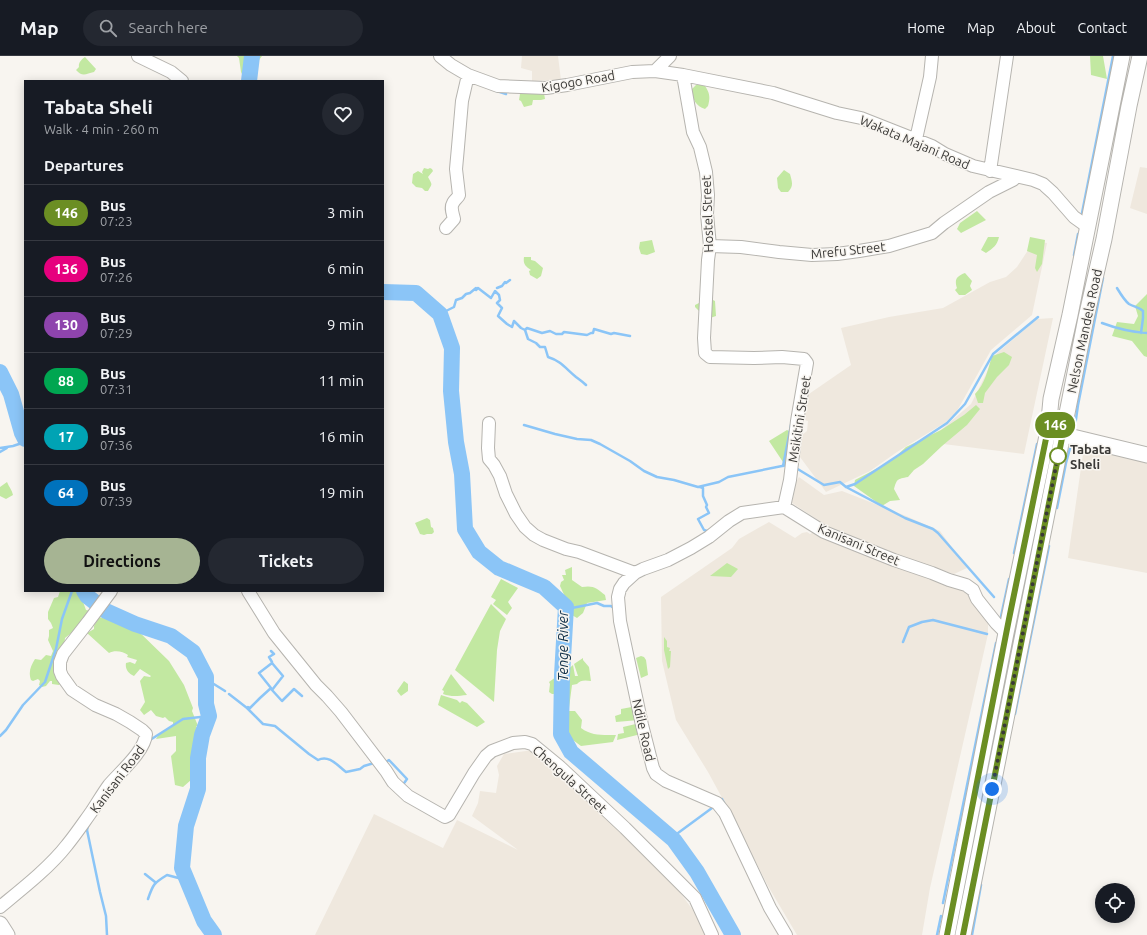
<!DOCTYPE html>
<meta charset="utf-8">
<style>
:root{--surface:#171b24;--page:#242831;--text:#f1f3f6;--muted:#9ea1a6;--line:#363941;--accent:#a6b493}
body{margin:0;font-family:Ubuntu,sans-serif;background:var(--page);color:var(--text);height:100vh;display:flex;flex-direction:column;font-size:15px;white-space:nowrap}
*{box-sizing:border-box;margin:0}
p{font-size:13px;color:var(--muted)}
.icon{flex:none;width:22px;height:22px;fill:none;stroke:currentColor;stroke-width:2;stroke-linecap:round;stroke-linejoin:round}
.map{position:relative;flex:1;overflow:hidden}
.side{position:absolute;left:24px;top:24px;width:360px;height:512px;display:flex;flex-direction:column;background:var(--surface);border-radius:0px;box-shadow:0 2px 10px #0003}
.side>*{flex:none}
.badge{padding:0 8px;border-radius:13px;font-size:14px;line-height:26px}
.tools{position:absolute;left:1095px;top:827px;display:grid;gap:8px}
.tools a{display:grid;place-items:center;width:40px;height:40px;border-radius:50%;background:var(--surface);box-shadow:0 2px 10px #0003;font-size:20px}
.you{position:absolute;width:20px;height:20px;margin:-10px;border:3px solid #fff;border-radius:50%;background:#1a73e8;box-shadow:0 0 0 6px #1a73e833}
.map>.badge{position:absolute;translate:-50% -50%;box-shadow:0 0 0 2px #fff}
h2{padding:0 20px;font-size:15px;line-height:36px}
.round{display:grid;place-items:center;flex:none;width:42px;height:42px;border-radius:21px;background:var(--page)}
.headline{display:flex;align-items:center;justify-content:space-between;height:68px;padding:0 20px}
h1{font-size:19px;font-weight:600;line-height:30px}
.cta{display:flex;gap:8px;margin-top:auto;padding:8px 20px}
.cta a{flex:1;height:46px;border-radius:24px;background:var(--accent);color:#111;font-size:16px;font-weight:600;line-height:46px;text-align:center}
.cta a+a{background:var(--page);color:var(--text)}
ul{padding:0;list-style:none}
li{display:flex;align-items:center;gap:12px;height:56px;padding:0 20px;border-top:1px solid var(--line)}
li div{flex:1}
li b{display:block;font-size:15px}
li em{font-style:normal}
li .badge{min-width:44px;font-weight:700;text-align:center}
header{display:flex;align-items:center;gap:24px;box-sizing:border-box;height:56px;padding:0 20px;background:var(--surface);border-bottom:1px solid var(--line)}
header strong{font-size:19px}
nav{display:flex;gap:22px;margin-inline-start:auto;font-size:14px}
.search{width:280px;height:36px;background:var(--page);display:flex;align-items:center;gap:10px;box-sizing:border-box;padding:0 14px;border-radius:22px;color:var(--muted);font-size:15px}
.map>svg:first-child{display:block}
.built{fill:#efe8de}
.green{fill:#c2e8a1}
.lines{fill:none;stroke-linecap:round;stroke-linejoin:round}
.stream{stroke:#8bc5f7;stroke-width:2.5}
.river{stroke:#8bc5f7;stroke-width:16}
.minor-casing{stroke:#b6b4af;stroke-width:14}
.major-casing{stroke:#b6b4af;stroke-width:17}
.minor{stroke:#fff;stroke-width:12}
.major{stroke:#fff;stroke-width:15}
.line-casing{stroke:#fff;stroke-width:9}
.line{stroke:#6b8e23;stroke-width:6}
.walk{stroke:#3a3937;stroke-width:4;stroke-dasharray:0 7.2}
.stop-dot{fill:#fff;stroke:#6b8e23;stroke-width:2}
.labels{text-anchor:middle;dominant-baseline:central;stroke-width:3;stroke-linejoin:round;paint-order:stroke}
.street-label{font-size:13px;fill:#3a3937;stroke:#f8f5f0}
.stop-label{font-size:13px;font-weight:bold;fill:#3a3937;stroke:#f8f5f0;text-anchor:start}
.water-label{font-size:14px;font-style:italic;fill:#103049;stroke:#f8f5f0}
</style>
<header>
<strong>Map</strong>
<div class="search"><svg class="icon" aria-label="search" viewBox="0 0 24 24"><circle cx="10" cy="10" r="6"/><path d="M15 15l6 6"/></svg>Search here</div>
<nav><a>Home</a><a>Map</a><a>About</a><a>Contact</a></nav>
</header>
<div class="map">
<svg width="1147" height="879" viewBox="0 0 1147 879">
<rect width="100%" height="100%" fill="#f8f5f0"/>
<path class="built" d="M522,0H558L561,24L532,25V15L521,12Z
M1140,111L1147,112V158L1130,152Z
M1034,185L1047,187L1032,259L991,294L957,355L946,366L897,396L870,415L826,436L800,401L802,379L807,375L808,365L804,364L806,340L851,309L841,272L889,261L943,252L990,226L1006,221L1017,211Z
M1053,262L1024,398L927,386L971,348L996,298L1037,263Z
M1084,391L1147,402V517L1068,502Z
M799,421L824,439L842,435L906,460L940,475L967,512L954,518L887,496L832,473L792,447L796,426Z
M769,466L795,482L802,477L807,476L810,478L814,476L969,533L985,558L988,568V578L930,832L922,879H797L768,830L739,773L708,716L676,664L662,605L661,541L732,492L739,483Z
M533,694L664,815L704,869L707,879H315L374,758L443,792L457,764L518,794L472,760L478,747L480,735L496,737L499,719L497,710L504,698Z"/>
<path class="green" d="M237,0H262L256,8L252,19L243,20L241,16L239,2Z
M1090,0H1103L1107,23L1091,19Z
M85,1L96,13L94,16C86,18 82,21 76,14L79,11C78,7 82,3 85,1Z
M702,26C709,35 711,39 708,50L705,53C696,50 693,44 691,34L696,29Z
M528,34L536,38L544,37L545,43L541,44H533L532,49L524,51L521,45L519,44L520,38L524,37Z
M424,112L428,113L430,112L432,113L433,115L428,121C433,130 432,127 428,135H425L422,132L416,131L412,127L413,118L418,115L423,118L422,116Z
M784,114L790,118C792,126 794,130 788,136H781L778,132L777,122Z
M977,155L986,164L961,177L957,173L960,167Z
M988,181H999C997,190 993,192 986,197L981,194Z
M1030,181L1045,184L1042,208L1037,216L1035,212L1037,199L1027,195Z
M652,184L655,196L647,199L641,198L639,192L640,186Z
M524,201H531V204L535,205L543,212L541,220L537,223L530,219L529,215L531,214C525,210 523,208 524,201Z
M965,217L972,225L970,230L972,234L965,239H959L955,234L957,232C954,223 957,220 965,217Z
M1147,238V301L1144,300L1132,285L1112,280L1117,266L1134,268L1138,260L1135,250Z
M709,242L715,245L716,260L710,262L700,260L699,255L695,251V249Z
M1004,296L1012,301L1009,309L997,321L985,337L983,347H978L975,338C985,328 988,313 992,300Z
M976,349L980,353L967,369L942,390L923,408L914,414L908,421C897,423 897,423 894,433L900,444L890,445L882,450L854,430L855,424L891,405L906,391L941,374L964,359Z
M787,374L793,377L789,415L769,385Z
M7,426C9,431 12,434 13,439L6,443L0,440V431Z
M427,462L430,464L431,471L433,472L434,476L432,478H427L424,479L420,478L415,467Z
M727,507L738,513L731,521L710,520Z
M572,511V524L582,531C593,529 597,532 605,539L606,544L587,547L583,557L577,562L570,558L571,550L567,545L560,530L561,526L564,524L562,519H566L565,514Z
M501,523L518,532L508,546L512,552L507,559L493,548L496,544L491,541Z
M60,535H79L86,554L91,555L75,574L65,582L61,627L59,629L52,628V625H50L46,630L42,631L39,629L40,625L38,623L33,625L31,624C28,615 31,610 35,603L41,604L46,599L51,600L53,595L48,584L49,580V574L53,572L51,567L48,563V556L54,542L58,541Z
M491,548L506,563L500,575L497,594L494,646L455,614Z
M99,561L119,566L130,572L134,571L169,605L184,629L193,652L192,655L198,670H196L198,674L191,724L183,731L175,729L171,700L176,695V680L156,683L159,678L173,669V666L169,665L165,661L163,662L156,660L151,654L144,659L140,654L145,646L140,625L144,620L150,621L151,620L140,613L134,620C128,617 125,613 126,607L130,606L135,608L137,604L127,601L128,599C123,595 114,594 109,597L87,577L94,573V570Z
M664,581L667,585V591L670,592L669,595H671L670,611L668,613L664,594Z
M641,600L644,601L646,604L648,619L641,622L636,602Z
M583,602V604L589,611L591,625C585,624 580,624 577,628L572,629L569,652V648L566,645L567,628H565V616L573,609L575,620H578L574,608Z
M451,618L467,639C458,640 451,641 443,638L444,635L442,634Z
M556,621L557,638H552L549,636L550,628L549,626Z
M404,625L408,628V635L401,640L397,635Z
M441,639L457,644L460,647L462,645L467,647L485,666L477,671L438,649Z
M637,650L639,664L616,666L615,660L621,658V653Z
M567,655H575L582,664L581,672C592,680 602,679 616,679L613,686L581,690L566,679L564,676Z
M640,667L641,678L617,684L618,678L624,677L623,671Z"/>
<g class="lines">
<path class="stream" d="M497,35L506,38
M1082,157L1113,0
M1074,199L1078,178
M497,232L502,230L505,226L506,227L510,224
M1117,232C1120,237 1124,244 1129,248C1134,251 1139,251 1143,255V262L1141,277
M440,258L454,251L456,244L462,242L466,238L470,237L476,232V234L478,232L491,242L495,235L499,239L500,244L497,247L502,252L498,260L507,268L512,271L514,265L521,272L525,274L528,283L536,287L540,291H545L548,301C561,305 566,313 576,321C580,324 583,326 586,329
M1102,267C1118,273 1130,276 1147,277
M525,274L527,272L542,277L550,275L556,278H562L564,276L587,279L591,277H593L594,273L611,278L614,277L630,280
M524,369L555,378L577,383L591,384L600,388L630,405L644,415L657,421L674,424L698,431L719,426L728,421L787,409
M1074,377L1078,349L1103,222
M0,392L13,390L25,386
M0,396L7,392
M783,410L791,369
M796,413V412L824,429L840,426L846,431L905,462L933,473L938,477L994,541
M700,431L703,432V440L707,449L706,451L709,457L698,463L704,474L710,476
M846,431L855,428L947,367L965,348L993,298L1038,261
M1057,452L1066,407L1072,385
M1014,497L1037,388
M566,551L572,552L597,547L604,550H611L615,553
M1000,565L1009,523
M903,586L909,571L922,566L933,564L987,578
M271,595L274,598L269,601L272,606V607
M206,621L209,625L225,635
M229,638L247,652L263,668L275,670L309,698L318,704C329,698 338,710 346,716L360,713L364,710L374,707
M248,651L250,652L260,642L271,632L259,617L272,607L283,620L272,634L282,645L294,633L302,640
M1015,658L1049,490
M0,680L6,674L23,649L45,626L56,593L62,563L72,535
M150,684L183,663L209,660
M384,707L389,704L407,723L402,730
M722,743L725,749
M88,770L87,774L100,836L106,860L107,879
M674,784L678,777L712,752
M145,818L155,826
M148,843C153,828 154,827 167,819L186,824
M943,847L996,587
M937,879L941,860
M972,879L981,829"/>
<path class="river" d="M249,25L252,0
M383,236L416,237L440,258L452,292L451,335L456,386L462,418L465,473L479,496L499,512L544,531L566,551L562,619L561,678L571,696L674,784L697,816L733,879
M0,316L11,338L22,377L25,383
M84,535L87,540L106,555L135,568L171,580L193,596L206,621V648L209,660L202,679L198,702V733L186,770L182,812L204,865L214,879"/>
<g class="minor-casing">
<path id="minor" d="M138,0L171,16L182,25
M440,0L451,9L468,19L498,30L546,32L567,29L632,16L655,15L683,19L773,37L837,57L861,62L932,90L945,98L973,110L1033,124L1043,128L1053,137L1074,161L1088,171
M655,15L670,0
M683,19L693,76L700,91L706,116L708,139L707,158L710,190L708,204L704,282L705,297L710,301L754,302L782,301L804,303L807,307L797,365L790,424L784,451
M916,83L930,21L932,0
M990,115L1007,0
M446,172L454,163C453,158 450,152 453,147C455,143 458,142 459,139L456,113L458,91L462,45L468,19
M710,190L741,191L779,196L812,199L837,198L859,195L889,190L932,177L944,167L989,136L1013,124L1016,121
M489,367L488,392L489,403L494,409L500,420L506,438L516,458L525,471L534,479L543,484L566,493L579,496L635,517
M248,535L274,577L316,629L327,640L341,656L386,715L393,726L408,740L445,761L449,759L474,717L486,700L492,695L513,687L525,686L532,688L560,711L625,772L695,842L712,879
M0,851C22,833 50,811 67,789C76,778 84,766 92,755C98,746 103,737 109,729C120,716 145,695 146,678L142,674L130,666L116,658L95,649L72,634L62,620L60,615V606L63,598L88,566L111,535
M786,879L770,852L725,757L717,747L666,725L656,718L653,712L642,669L620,565L618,541L620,533L624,527L635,517L643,513L668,504L691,492L709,481L729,465L742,457L784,451L824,476L894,504L932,517L949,524L966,529L973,534L977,543L996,567L1006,577"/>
</g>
<g class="major-casing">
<path id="major" d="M1052,376L1147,399
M0,868L7,879
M947,879L1006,577L1048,375L1051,343L1070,259L1122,0
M963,879L1086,262L1104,183L1129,50L1140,0"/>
</g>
<use href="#minor" class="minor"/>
<use href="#major" class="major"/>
</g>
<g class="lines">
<g class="line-casing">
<path id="line" d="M947,879L1009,563L1049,368L1064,372L963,879"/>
</g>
<use href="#line" class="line"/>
<path class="walk" d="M992,733L1058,400"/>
</g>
<circle class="stop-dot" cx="1058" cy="400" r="8"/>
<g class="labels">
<g class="street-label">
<text transform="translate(578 25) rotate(-10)">Kigogo Road</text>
<text transform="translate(915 86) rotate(23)">Wakata Majani Road</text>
<text transform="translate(707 158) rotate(-92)">Hostel Street</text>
<text transform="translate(848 194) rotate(-6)">Mrefu Street</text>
<text transform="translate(1084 275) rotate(-78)">Nelson Mandela Road</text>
<text transform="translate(799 363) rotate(-81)">Msikitini Street</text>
<text transform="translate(859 488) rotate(23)">Kanisani Street</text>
<text transform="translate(644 674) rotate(77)">Ndile Road</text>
<text transform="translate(117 723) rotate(-53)">Kanisani Road</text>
<text transform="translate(570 723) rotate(42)">Chengula Street</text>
</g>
<g class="stop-label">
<text x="1070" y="393">Tabata<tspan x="1070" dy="15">Sheli</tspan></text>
</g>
<g class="water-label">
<text transform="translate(563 590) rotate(-90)">Tenge River</text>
</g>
</g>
</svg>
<div class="tools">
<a><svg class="icon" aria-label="locate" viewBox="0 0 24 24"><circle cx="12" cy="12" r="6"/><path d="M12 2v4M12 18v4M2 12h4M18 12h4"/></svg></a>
</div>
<div class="you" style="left:992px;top:733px"></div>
<b class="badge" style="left:1055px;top:369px;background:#6b8e23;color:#fff">146</b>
<section class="side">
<div class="headline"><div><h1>Tabata Sheli</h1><p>Walk · 4 min · 260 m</p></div><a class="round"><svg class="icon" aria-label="heart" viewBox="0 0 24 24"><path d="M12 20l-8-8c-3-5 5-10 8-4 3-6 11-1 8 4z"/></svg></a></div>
<h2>Departures</h2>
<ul>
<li><span class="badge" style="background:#6b8e23;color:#fff">146</span><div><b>Bus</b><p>07:23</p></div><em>3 min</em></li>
<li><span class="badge" style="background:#e6007e;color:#fff">136</span><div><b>Bus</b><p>07:26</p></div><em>6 min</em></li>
<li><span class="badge" style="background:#8e44ad;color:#fff">130</span><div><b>Bus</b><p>07:29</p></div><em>9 min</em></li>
<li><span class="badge" style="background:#00a651;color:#fff">88</span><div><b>Bus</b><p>07:31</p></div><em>11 min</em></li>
<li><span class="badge" style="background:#00a3b4;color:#fff">17</span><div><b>Bus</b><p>07:36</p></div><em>16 min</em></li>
<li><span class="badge" style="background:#0072bc;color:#fff">64</span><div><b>Bus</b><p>07:39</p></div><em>19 min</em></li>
</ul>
<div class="cta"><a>Directions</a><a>Tickets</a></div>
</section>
</div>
